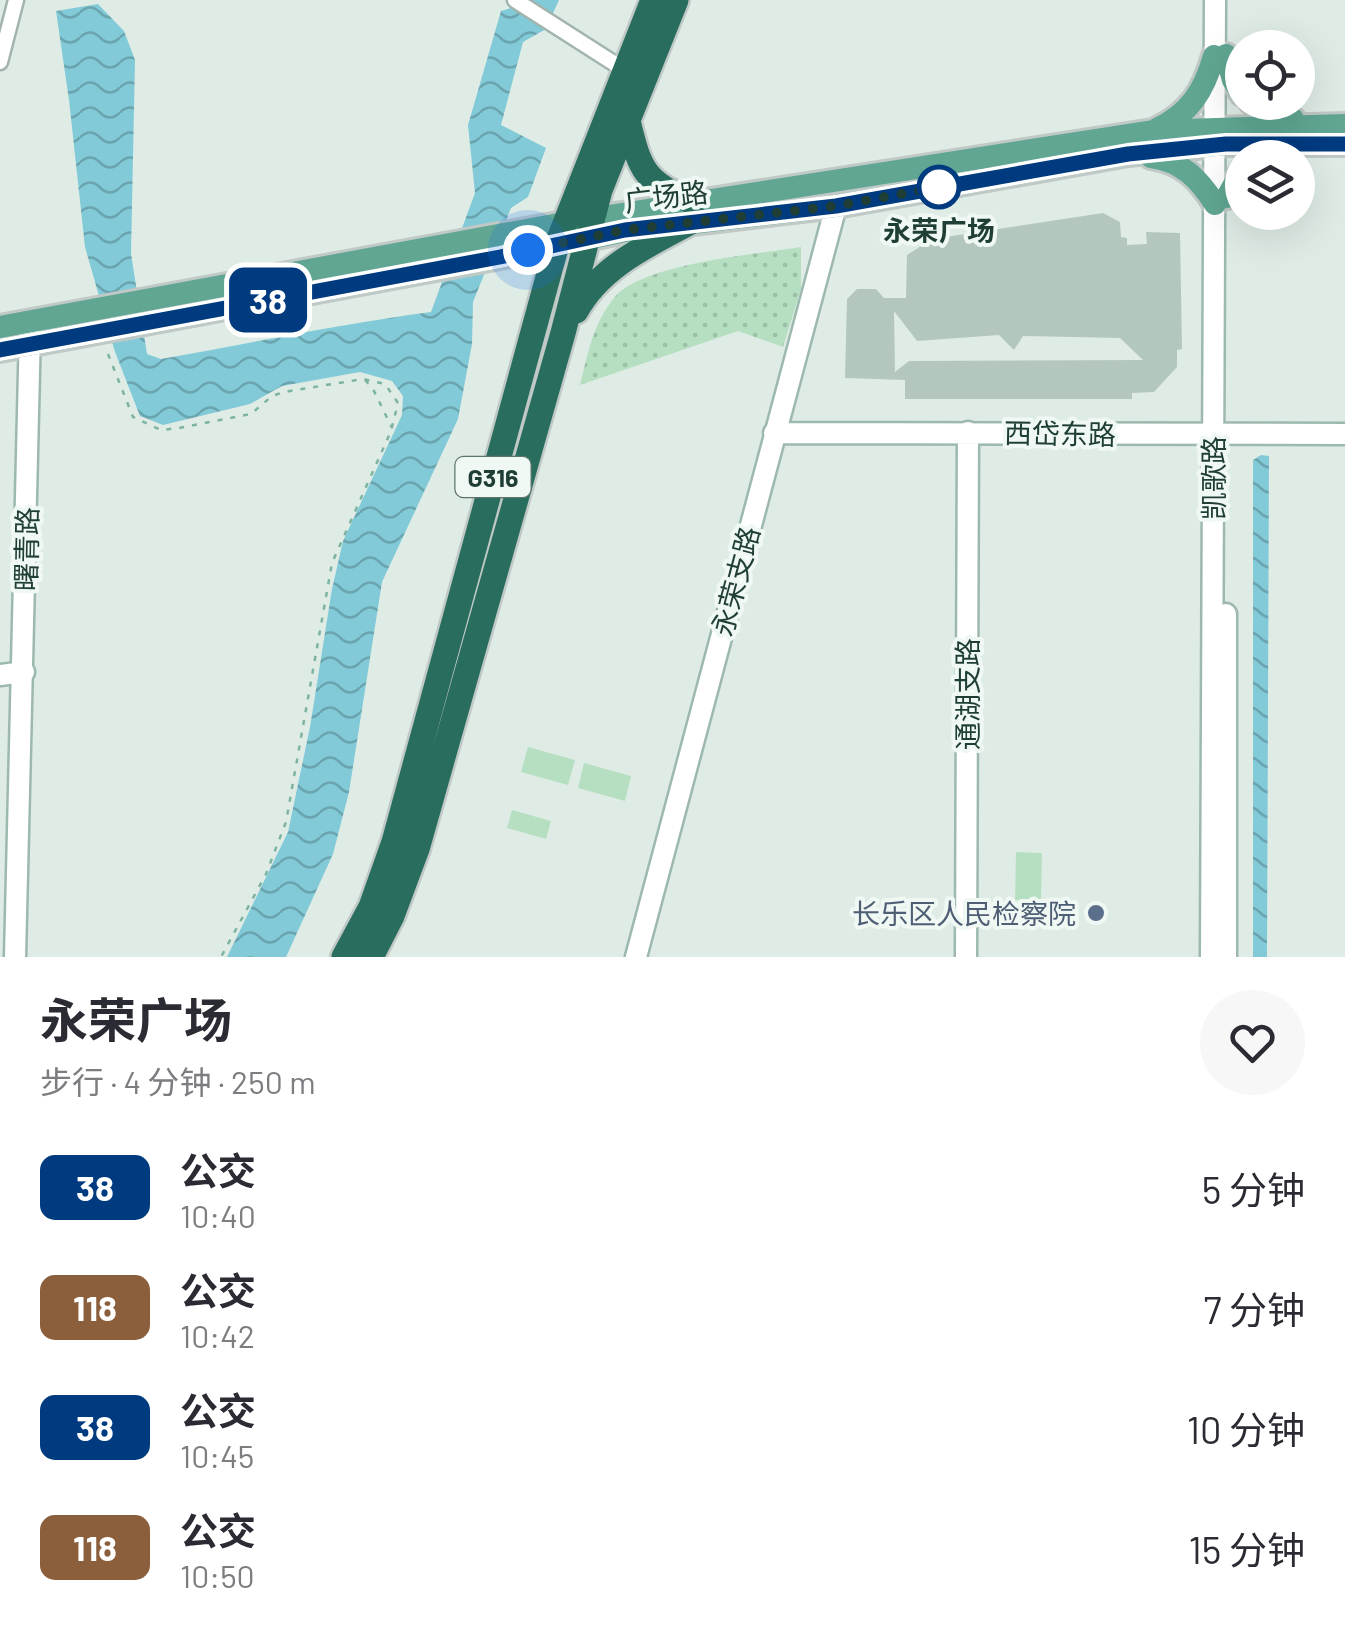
<!DOCTYPE html>
<html lang="zh">
<meta charset="utf-8">
<style>
:root{--surface:#fff;--page:#f7f7f7;--text:#2b2b33;--muted:#7c7c81}
body{margin:0;font-family:Barlow,"Noto Sans SC",sans-serif;background:var(--page);color:var(--text);height:100vh;display:flex;flex-direction:column;font-size:38px;white-space:nowrap}
*{box-sizing:border-box;margin:0}
p{font-size:32px;color:var(--muted)}
.icon{flex:none;width:55px;height:55px;fill:none;stroke:currentColor;stroke-width:2;stroke-linecap:round;stroke-linejoin:round}
.map{position:relative;height:957px;overflow:hidden}
.details{display:flex;flex-direction:column;background:var(--surface);flex:1}
.details>*{flex:none}
.badge{padding:0 20px;border-radius:15px;font-size:35px;line-height:65px}
.buttons{position:absolute;left:1225px;top:30px;display:grid;gap:20px}
.buttons a{display:grid;place-items:center;width:90px;height:90px;border-radius:50%;background:var(--surface);box-shadow:0 10px 40px #0002;font-size:50px}
.you{position:absolute;width:50px;height:50px;margin:-25px;border:8px solid #fff;border-radius:50%;background:#1a73e8;box-shadow:0 0 0 15px #1a73e833}
.map>.badge{position:absolute;translate:-50% -50%;box-shadow:0 0 0 5px #fff}
.round{display:grid;place-items:center;flex:none;width:105px;height:105px;border-radius:52px;background:var(--page)}
.overview{display:flex;align-items:center;justify-content:space-between;height:170px;padding:0 40px}
h1{font-size:48px;font-weight:700;line-height:75px}
ul{padding:0;list-style:none}
li{display:flex;align-items:center;gap:30px;height:120px;padding:0 40px}
li div{flex:1}
li b{display:block;font-size:38px}
li em{font-style:normal}
li .badge{min-width:110px;font-weight:700;text-align:center}
.map>svg:first-child{display:block}
.green{fill:#b6dfc1}
.park{fill:url(#park-dots)}
.water{fill:url(#water-waves)}
.building{fill:#b4c7bf;fill-rule:evenodd}
.lines{fill:none;stroke-linecap:round;stroke-linejoin:round}
.street-casing{stroke:#a2b4ad;stroke-width:19}
.secondary-casing{stroke:#9db9af;stroke-width:25}
.primary-casing{stroke:#c0c9c6;stroke-width:28}
.highway-casing{stroke:#c0c9c6;stroke-width:30}
.path{stroke:#7db3a1;stroke-width:2.5;stroke-dasharray:5 8;stroke-linecap:butt}
.street{stroke:#fff;stroke-width:14}
.secondary{stroke:#fff;stroke-width:20}
.primary{stroke:#60a693;stroke-width:22}
.highway{stroke:#286d5e;stroke-width:25}
.line-casing{stroke:#fff;stroke-width:22}
.line{stroke:#003b80;stroke-width:15}
.walk{stroke:#1f3e35;stroke-width:10;stroke-dasharray:0 18}
.stop-dot{fill:#fff;stroke:#003b80;stroke-width:5}
.service-dot{fill:#5c6f8a;stroke:#f0f8f4;stroke-width:4}
.labels{text-anchor:middle;dominant-baseline:central;stroke-width:8;stroke-linejoin:round;paint-order:stroke}
.shield{fill:#f0f8f4;stroke:#5e766e;stroke-width:2.5}
.shield-label{font-size:25px;font-weight:bold;fill:#1f3e35}
.street-label{font-size:28px;fill:#1f3e35;stroke:#f0f8f4}
.stop-label{font-size:28px;font-weight:bold;fill:#1f3e35;stroke:#f0f8f4}
.service-label{font-size:28px;fill:#4e5e75;stroke:#f0f8f4;text-anchor:end}
</style>
<div class="map">
<svg width="1345" height="957" viewBox="0 0 1345 957">
<defs>
<pattern id="park-dots" width="8" height="8" patternUnits="userSpaceOnUse" patternTransform="scale(2.5)"><rect width="8" height="8" fill="#b6dfc1"/><path d="M2 2h.1M6 6h.1" fill="none" stroke="#9cc0a6" stroke-width="1.8" stroke-linecap="round"/></pattern>
<pattern id="water-waves" width="16" height="10" patternUnits="userSpaceOnUse" patternTransform="scale(2.5)"><rect width="16" height="10" fill="#82cad7"/><path d="M0 5q4-4 8 0t8 0" fill="none" stroke="#6aa5af"/></pattern>
</defs>
<rect width="100%" height="100%" fill="#dfece6"/>
<path class="green" d="M528,747L575,760L568,785L521,772Z
M584,763L631,776L625,801L578,788Z
M512,810L551,821L546,839L507,828Z
M1016,852L1042,853L1041,901L1015,900Z"/>
<path class="park" d="M801,247V289L783,347L738,331L580,385C588,353 593,324 614,298C640,264 757,254 801,247Z"/>
<path class="water" d="M518,0H559L546,29L523,42L501,125L546,148L528,197L511,208L473,302L472,344L458,419L382,582L349,792L333,854L286,957H227L288,832L310,727L332,589L343,541L402,415L403,396L392,381L360,372L282,386L250,404L163,425L140,416L115,352L85,247L69,100L56,11L98,4L124,31L135,60L131,254L147,354L161,359C251,343 340,324 431,312L475,193L468,125L501,11L514,7Z
M1261,455L1269,456L1267,957H1253V460Z"/>
<path class="building" d="M1103,213L1120,222L1121,237L1127,238V245L1147,244L1146,232L1180,233L1182,349L1177,350V367L1154,392L1132,393V399H905V380L845,378L847,299L857,289H876L884,298H906L907,255L932,239ZM894,311L917,341L999,335L1014,350L1023,336L1120,338L1143,360L909,361L895,372Z"/>
<g class="lines">
<g class="street-casing">
<path id="street" d="M515,0L626,71
M0,62L16,0"/>
</g>
<g class="secondary-casing">
<path id="secondary" d="M774,433L1345,434
M0,675L24,672
M15,957L30,329
M636,957L836,206
M966,957L968,432
M1211,957L1215,0
M1226,957V614"/>
</g>
<g class="primary-casing">
<path id="primary" d="M1226,55L1233,80L1242,94
M1251,102L1293,119
M1157,129C1190,113 1204,91 1214,56
M1151,157C1182,161 1199,179 1215,204
M1227,197L1242,170
M0,327L564,223L1153,131L1345,125
M0,350L500,257L625,231L836,206L1128,154L1226,144H1345"/>
</g>
<g class="highway-casing">
<path id="highway" d="M628,121C640,171 645,183 694,202
M576,311C600,267 646,246 689,223
M344,957L371,907L394,842L557,244L653,0
M371,957L392,916L417,849L563,333L600,190L676,0"/>
</g>
<path class="path" d="M108,354L133,417L161,430L179,428L251,414L272,396L284,392L363,379L385,384L398,403L391,431L332,563L286,822L266,874L221,957
M365,380L373,389L392,428"/>
<use href="#street" class="street"/>
<use href="#secondary" class="secondary"/>
<use href="#primary" class="primary"/>
<use href="#highway" class="highway"/>
</g>
<g class="lines">
<g class="line-casing">
<path id="line" d="M0,350L500,257L625,230L836,206L1128,154L1226,144H1345"/>
</g>
<use href="#line" class="line"/>
<path class="walk" d="M528,250L625,230L836,206L946,186L939,187"/>
</g>
<circle class="stop-dot" cx="939" cy="187" r="20"/>
<circle class="service-dot" cx="1096" cy="913" r="10"/>
<g class="labels">
<rect class="shield" x="455.5" y="457" width="75" height="40" rx="8"/>
<g class="shield-label">
<text x="493" y="477">G316</text>
</g>
<g class="street-label">
<text transform="translate(666 196) rotate(-7)">广场路</text>
<text transform="translate(1060 433) rotate(1)">西岱东路</text>
<text transform="translate(1213 478) rotate(-90)">凯歌路</text>
<text transform="translate(26 549) rotate(-89)">曙青路</text>
<text transform="translate(735 581) rotate(-75)">永荣支路</text>
<text transform="translate(967 694) rotate(-90)">通湖支路</text>
</g>
<g class="stop-label">
<text x="939" y="230">永荣广场</text>
</g>
<g class="service-label">
<text x="1076" y="913">长乐区人民检察院</text>
</g>
</g>
</svg>
<div class="buttons">
<a><svg class="icon" aria-label="locate" viewBox="0 0 24 24"><circle cx="12" cy="12" r="6"/><path d="M12 2v4M12 18v4M2 12h4M18 12h4"/></svg></a>
<a><svg class="icon" aria-label="layers" viewBox="0 0 24 24"><path d="M12 4l9 5-9 5-9-5zM3 14l9 5 9-5"/></svg></a>
</div>
<div class="you" style="left:528px;top:250px"></div>
<b class="badge" style="left:268px;top:300px;background:#003b80;color:#fff">38</b>
</div>
<section class="details">
<div class="overview"><div><h1>永荣广场</h1><p>步行 · 4 分钟 · 250 m</p></div><a class="round"><svg class="icon" aria-label="heart" viewBox="0 0 24 24"><path d="M12 20l-8-8c-3-5 5-10 8-4 3-6 11-1 8 4z"/></svg></a></div>
<ul>
<li><span class="badge" style="background:#003b80;color:#fff">38</span><div><b>公交</b><p>10:40</p></div><em>5 分钟</em></li>
<li><span class="badge" style="background:#8b5e3c;color:#fff">118</span><div><b>公交</b><p>10:42</p></div><em>7 分钟</em></li>
<li><span class="badge" style="background:#003b80;color:#fff">38</span><div><b>公交</b><p>10:45</p></div><em>10 分钟</em></li>
<li><span class="badge" style="background:#8b5e3c;color:#fff">118</span><div><b>公交</b><p>10:50</p></div><em>15 分钟</em></li>
</ul>
</section>
